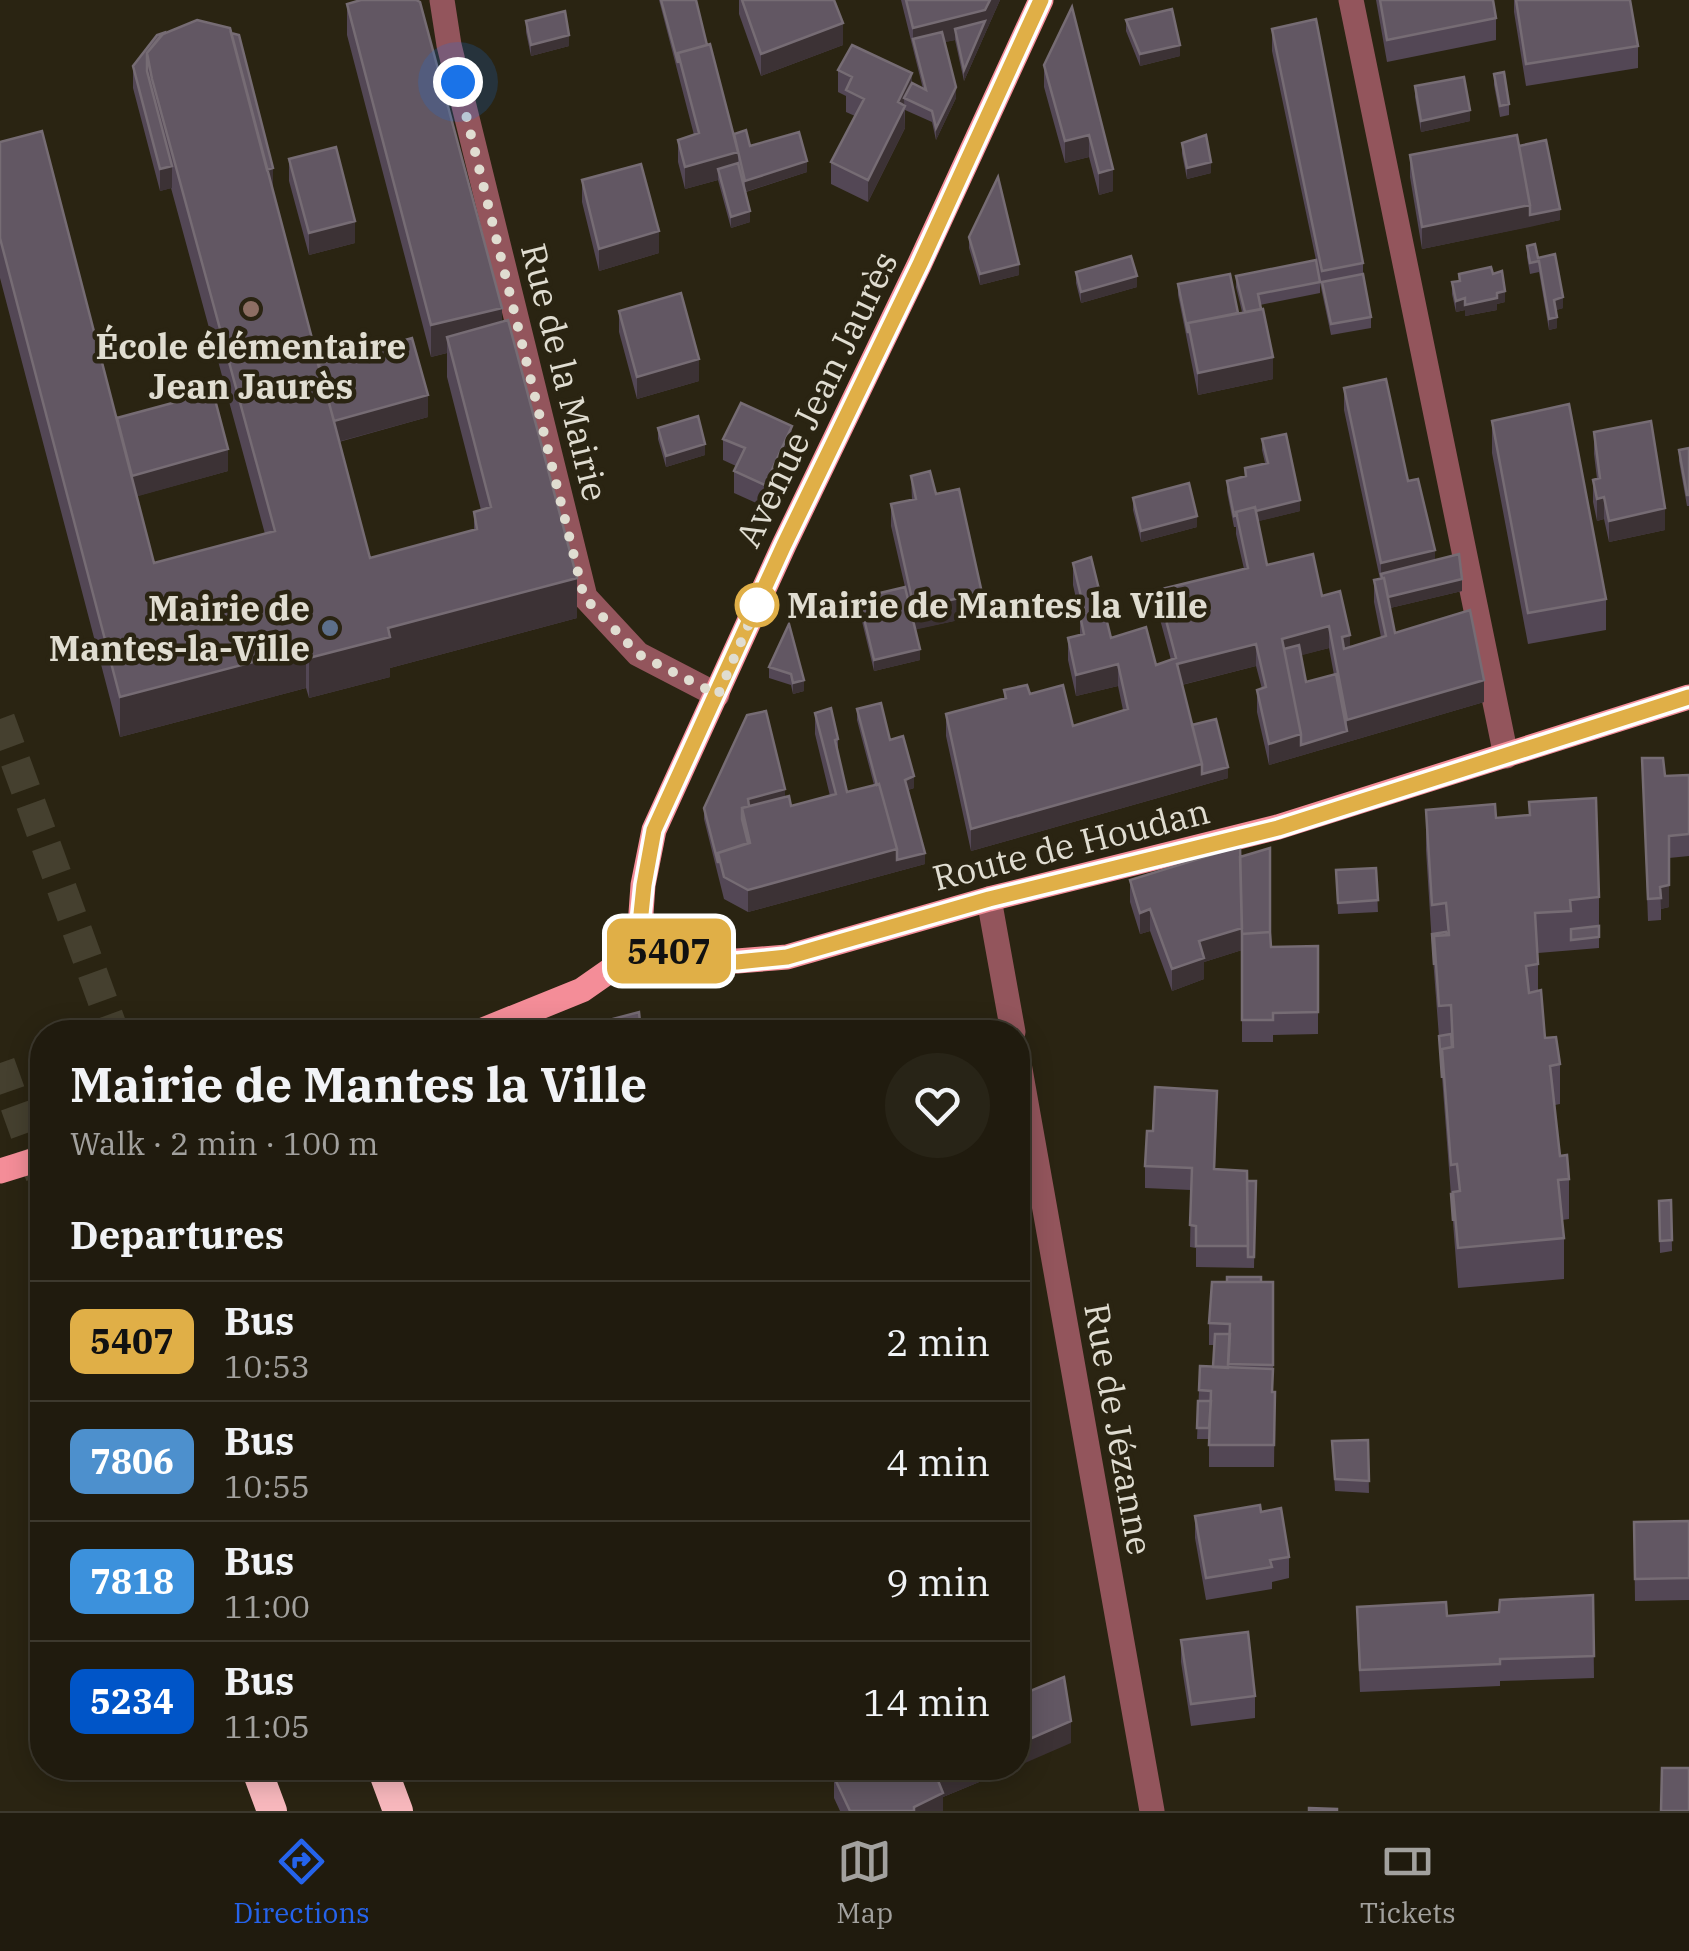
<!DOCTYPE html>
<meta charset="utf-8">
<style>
:root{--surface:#201b0e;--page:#282417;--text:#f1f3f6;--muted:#a2a19e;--line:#3d392e;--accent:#2563eb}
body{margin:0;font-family:"IBM Plex Serif",serif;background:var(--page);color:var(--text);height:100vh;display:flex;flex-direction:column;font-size:38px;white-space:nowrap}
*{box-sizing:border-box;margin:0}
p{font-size:32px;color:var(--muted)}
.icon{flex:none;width:55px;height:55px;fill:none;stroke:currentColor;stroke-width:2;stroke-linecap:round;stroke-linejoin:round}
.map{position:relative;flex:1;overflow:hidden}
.panel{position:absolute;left:30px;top:1020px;width:1000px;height:760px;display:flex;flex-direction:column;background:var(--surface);border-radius:40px;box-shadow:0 5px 25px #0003,0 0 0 2px var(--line)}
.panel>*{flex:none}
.badge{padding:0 20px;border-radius:15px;font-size:35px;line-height:65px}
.you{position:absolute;width:50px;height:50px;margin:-25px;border:8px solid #fff;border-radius:50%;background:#1a73e8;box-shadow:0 0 0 15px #1a73e833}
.map>.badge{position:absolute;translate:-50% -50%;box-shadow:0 0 0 5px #fff}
h2{padding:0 40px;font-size:38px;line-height:90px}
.round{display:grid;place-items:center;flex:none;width:105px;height:105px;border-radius:52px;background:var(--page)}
.head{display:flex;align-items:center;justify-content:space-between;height:170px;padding:0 40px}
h1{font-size:48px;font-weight:700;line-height:75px}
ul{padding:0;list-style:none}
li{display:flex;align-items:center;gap:30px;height:120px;padding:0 40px;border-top:2px solid var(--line)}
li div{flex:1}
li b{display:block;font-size:38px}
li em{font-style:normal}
li .badge{min-width:110px;font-weight:700;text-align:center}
.dock{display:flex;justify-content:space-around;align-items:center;height:140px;border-top:2px solid var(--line);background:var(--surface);font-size:28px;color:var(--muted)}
.dock a{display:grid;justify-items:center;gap:5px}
.dock .current{color:var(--accent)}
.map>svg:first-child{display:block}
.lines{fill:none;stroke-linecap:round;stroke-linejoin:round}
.highway-tunnel{stroke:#45402f;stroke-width:30;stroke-dasharray:30 15;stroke-linecap:butt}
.minor{stroke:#93555c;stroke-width:25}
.major{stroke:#f48d98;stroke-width:25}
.highway{stroke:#f8b8bd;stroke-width:30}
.wall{fill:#534755;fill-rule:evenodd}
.shaded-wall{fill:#3c3235}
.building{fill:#625763;stroke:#766c74;stroke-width:2.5}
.line-casing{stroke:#fff;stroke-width:22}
.line{stroke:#e0af47;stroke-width:15}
.walk{stroke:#e0ddd1;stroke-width:10;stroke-dasharray:0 18}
.education-dot{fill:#8d6e63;stroke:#2a2412;stroke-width:4}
.stop-dot{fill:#fff;stroke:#e0af47;stroke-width:5}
.service-dot{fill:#5c6f8a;stroke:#2a2412;stroke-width:4}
.labels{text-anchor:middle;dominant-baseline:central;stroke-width:9;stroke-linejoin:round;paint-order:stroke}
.poi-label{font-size:35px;font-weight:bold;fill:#e0ddd1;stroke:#2a2412}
.street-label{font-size:35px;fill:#e0ddd1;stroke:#2a2412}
.stop-label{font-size:35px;font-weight:bold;fill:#e0ddd1;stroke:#2a2412;text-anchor:start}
</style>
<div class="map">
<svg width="1689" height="1811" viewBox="0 0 1689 1811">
<rect width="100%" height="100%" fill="#2a2412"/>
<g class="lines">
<path class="highway-tunnel" d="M0,719L114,1032
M0,1063L42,1180"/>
<path class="minor" d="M442,0L449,45L585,597L638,654L717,695
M1351,0L1506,756
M989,899L1013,1032
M1018,1058L1152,1811"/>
<path class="major" d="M645,946L641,913L643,885L654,830L784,545L920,263L1041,0
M478,1032L582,990L645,946L704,959L737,961L787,957L989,899L1278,827L1689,697
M0,1171L42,1158"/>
<path class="highway" d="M256,1768L272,1811
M382,1768L398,1811"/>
</g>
<path class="wall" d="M659,0H696L707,45L734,137L750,146L807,172L746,192L750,222L731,228L718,180L685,189L678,162V140L694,135Z
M739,0H834L843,45L761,76L739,14Z
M901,0H1000L964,81L955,40L944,42L956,98L936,140L932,122L905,110V128L868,202L831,184V162L855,116L846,112V96L838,92V70L912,83L923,89Z
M1376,0H1493L1496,18V40L1387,62Z
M1514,0H1630L1638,46V68L1526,86L1514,12Z
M347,4L502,322L577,618L390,668V677L309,698L306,688L120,737L0,278V142L117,418L228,471L137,496L154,563L265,534L171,188L160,191L133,88V66L230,28L318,364L428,417L339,442L370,558L474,530V512L481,510L447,377V353L431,357L347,35Z
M1072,7L1113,191L1099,195L1089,157L1065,163L1044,87V65Z
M1126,20L1180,56L1140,66L1126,31Z
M526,21L569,46L531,56L526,32Z
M1272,29L1363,263V274L1371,317V328L1331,335L1320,283V293L1260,305L1273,379L1198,395L1178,295V284L1238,313L1242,312L1236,287V276L1316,260L1272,51Z
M1494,74L1509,104V115L1500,117L1494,85Z
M1415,86L1470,121L1421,132L1415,97Z
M1182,143L1211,173L1187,179L1182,154Z
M1519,146L1560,220L1422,249L1410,177V155Z
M289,159L355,243L309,255L289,181Z
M582,180L659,253L599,271L582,202Z
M969,237L1019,275L980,285L969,248Z
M1527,246L1538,258L1563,308L1556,310L1557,328L1549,330L1539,272L1530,274L1527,257Z
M1076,272L1137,287L1081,303L1076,283Z
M1459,274H1493L1505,302L1497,304V310L1465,316V310L1456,312L1452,294V282L1459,281Z
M619,311L699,381L637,399L619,332Z
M1344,388L1408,481L1435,560L1462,591L1390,608L1395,633L1484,702L1269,765L1257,712V690L1262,689L1256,666L1182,685L1192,725L1228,778L971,851L946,736V714L1004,699V690L1030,694L1073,726L1123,710L1118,686L1076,696L1068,660V638L1080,635V616L1073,585V563L1111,638L1156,665L1171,660L1158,612V590L1244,569L1236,534V527H1234L1227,492V481L1245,477V468L1265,463L1262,450V439L1300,511L1258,521L1267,565L1322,596L1350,647L1381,637L1374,602V580L1380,579L1344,410ZM1329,648L1334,675L1306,682L1301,655Z
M1492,421L1606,599V630L1528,644L1492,453Z
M658,428L705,455L666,467L658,439Z
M1594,432L1665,530L1609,542L1604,519L1597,521L1593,502V480L1597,479L1594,454Z
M723,439L792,448L765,507L734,493V471L736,466L723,460Z
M1689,448V506H1687L1679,461V450Z
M911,476L936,494L982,615L916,629L920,660L874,671L859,609V598L905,587L891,526V504L912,500Z
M1133,498L1197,527L1141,542L1133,510Z
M789,624L804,691L793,694L791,685L769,678V667Z
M857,709L890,740L914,788L908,790L925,864L748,912L724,899L704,819V808L785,797L791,806L830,796L815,734V713L838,739V752L847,792L874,785L857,720Z
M1642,758L1665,776L1689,775V856L1669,858V907L1661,909V920L1648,921Z
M1529,802L1599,897V948L1538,953V991L1545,1038L1560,1064V1104L1555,1105L1560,1156L1569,1179V1219L1562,1220L1564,1238V1279L1458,1288L1432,945L1426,850V810L1496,818L1529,815Z
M1240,857L1270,896L1271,947L1318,946V1034L1273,1035V1042H1242V950L1204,962V979L1172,991L1150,931L1140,934L1130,902V880Z
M1376,868L1378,912L1338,914L1336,870Z
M1217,1113L1215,1169L1247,1181H1256L1254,1268L1196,1267V1248L1190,1247L1191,1190L1145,1188V1166L1153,1131Z
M1671,1200L1672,1251L1660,1253L1659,1201Z
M1261,1282H1273V1392H1275L1274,1467H1209V1439H1197L1200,1366L1213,1367L1214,1345H1209V1323Z
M1368,1440L1369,1493L1335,1491L1332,1441Z
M1261,1512L1289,1557V1578L1272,1582V1589L1206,1600L1195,1538V1516Z
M1689,1521V1600L1635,1601L1634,1522Z
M1593,1595L1594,1678L1500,1681V1686L1360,1692L1357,1629L1447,1616L1499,1612Z
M1181,1640L1255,1696V1718L1191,1726L1181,1662Z
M852,1768H1013L943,1797V1811H840L834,1798V1777Z"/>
<path class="shaded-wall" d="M990,0H1000L964,81V70L955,29V40L916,49L913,39V28Z
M843,23V45L761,76V54Z
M569,35V46L531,56V45Z
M1180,45V56L1140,66V54Z
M912,73V94L904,98L905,128L868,202V180L898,102Z
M956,87V98L936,140V128Z
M1470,110V121L1421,132V121Z
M1089,135V157L1065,163V141Z
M738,152V174L718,169V180L685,189V167Z
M807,161V172L745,192V181Z
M1211,162V173L1187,179V168Z
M172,166V188L160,191V169Z
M273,168V190L262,172Z
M1113,169V191L1099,195V173Z
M1530,205V227L1422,249V227Z
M1560,209V220L1530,227V215Z
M750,211V222L731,228V217Z
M355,221V243L309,255V233Z
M659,231V253L599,271V249Z
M1019,264V275L980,285V274Z
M1137,276V287L1081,303V292Z
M1505,291V302L1497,304V310L1465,316V305Z
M1563,297V308L1554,311V300Z
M1465,298V310L1456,312V301Z
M502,308V339L447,337V353L431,357V325Z
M1557,317V328L1549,330V319Z
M1273,357V379L1198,395V373Z
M699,359V381L637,399V377Z
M428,395V417L330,444V422Z
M792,426V448L765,507V485Z
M705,444V455L666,467V456Z
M228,449V471L128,499V477Z
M1604,497V519L1597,521V499Z
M1300,500V511L1239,526L1237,515Z
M1665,508V530L1609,542V521Z
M1197,516V527L1141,542V531Z
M1435,550V572L1381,574V585V563Z
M577,578V618L390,668V677L309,698V658L388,628Z
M1462,579V591L1386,609V598Z
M982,593V615L914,630V608Z
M1329,626V648L1284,660L1282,639Z
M1350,635V657L1342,659V637Z
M1256,644V666L1177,686V664Z
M306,648V688L120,737V697Z
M920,649V660L874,671V660Z
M1118,664V686L1076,696V675Z
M804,680V691L793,694V683Z
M1484,680V702L1269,765V744L1301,734L1347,731V720Z
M1202,764L1228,767V778L971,851V829Z
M914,776V788L905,791V780Z
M785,789V800L748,810V799Z
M897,849L925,853V864L748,912V890Z
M1669,885V907L1661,909L1660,887Z
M1150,909V931L1140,934V913Z
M1242,928V950L1204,962V979L1172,991V969L1199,941Z
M1071,1721V1743L1018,1766V1744Z
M961,1768H1013L943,1797V1811H914V1807L937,1778Z"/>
<path class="building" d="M361,0H416L420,2L502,308L431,325L347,4Z
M661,0H696L707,45L678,53V63Z
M742,0H834L843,23L761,54Z
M906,0H990L985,10L913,28Z
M1380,0H1493L1496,18L1387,40Z
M1516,0H1630L1638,46L1526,64Z
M1072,7L1113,169L1099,173L1089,135L1065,141L1044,65Z
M1172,9L1180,45L1140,54L1126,20Z
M565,11L569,35L531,45L526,21Z
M1316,19L1363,263L1322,271L1272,29Z
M197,20L230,28L370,558L477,529L474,512L491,507L447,337L508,320L577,578L388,628L390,637L309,658L306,648L120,697L0,238V142L42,131L154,563L275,531L152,79L147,53L163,34Z
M985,21L964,70L955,29Z
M942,32L956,87L936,128L932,111L904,98L912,83L926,90L913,39Z
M163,33L147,53V71L172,166L160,169L133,66L157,35Z
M231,33L239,35L273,168L267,170Z
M710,44L738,152L685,167L678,140L699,133L678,53Z
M852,45L912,73L898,102L905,106L868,180L831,162L864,99L846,90L852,77L838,70Z
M1504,72L1509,104L1500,106L1494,74Z
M1464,77L1470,110L1421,121L1415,86Z
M746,130L750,146L799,132L807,161L745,181L734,134Z
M1206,135L1211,162L1187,168L1182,143Z
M1517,135L1530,205L1422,227L1410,155Z
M1546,140L1560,209L1530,215V205L1519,146Z
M336,147L355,221L309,233L289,159Z
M738,163L750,211L731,217L718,169Z
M641,164L659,231L599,249L582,180Z
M998,177L1019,264L980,274L969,237Z
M1535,244L1538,258L1555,254L1563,297L1554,300L1557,317L1549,319L1539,261L1530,263L1527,246Z
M1131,256L1137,276L1081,292L1076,272Z
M1316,260L1320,282L1258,294L1261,309L1245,312L1236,276Z
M1491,267L1493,274L1502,271L1505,291L1497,293V298L1465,305V298L1456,301L1452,282L1460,281L1459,274Z
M1230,274L1238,313L1188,323V333L1178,284Z
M1363,274L1371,317L1331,324L1322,282Z
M681,293L699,359L637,377L619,311Z
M1263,309L1273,357L1198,373L1188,323Z
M412,338L428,395L334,421L318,364Z
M1386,379L1408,481L1418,479L1435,550L1381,563L1344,388Z
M213,392L228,449L132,476L117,418Z
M741,403L792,426L765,485L734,471L745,448L723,439Z
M1569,404L1606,599L1528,613L1492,421Z
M698,416L705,444L666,456L658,428Z
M1651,421L1665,508L1609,521L1604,497L1597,499L1593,480L1600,478L1594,432Z
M1286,434L1300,500L1256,511L1255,507L1236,512L1237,515L1234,516L1227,481L1246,476L1245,468L1268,463L1262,439Z
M1689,448V495H1687L1679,450Z
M930,471L936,494L959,489L982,593L914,608L891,504L916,499L911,476Z
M1189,483L1197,516L1141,531L1133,498Z
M1255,507L1267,565L1313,554L1322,596L1340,591L1350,635L1342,637L1344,649L1386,636L1374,580L1384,578L1395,633L1470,610L1484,680L1347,720L1329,626L1282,639L1301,734L1269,744L1257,690L1266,687L1256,644L1177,664L1202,764L971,829L946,714L1006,698L1004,690L1027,685L1030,694L1063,685L1073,726L1128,709L1118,664L1076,675L1068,638L1084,634L1080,615L1085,613L1073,563L1091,557L1111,638L1146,627L1156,665L1176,658L1158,590L1248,568L1236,512Z
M1459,554L1462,579L1388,597L1384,578H1382L1381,574Z
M905,587L920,649L874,660L859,598Z
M789,624L804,680L793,683L791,674L769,667Z
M1299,645L1306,682L1336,674L1347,731L1301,745V734L1284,649Z
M881,703L890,740L903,736L914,776L905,780L925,853L897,860V849L879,784L877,785L857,709Z
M831,708L838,739L835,740L847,792L879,784L897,849L748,890L724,877L718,853L750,843L742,808L789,796L791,806L836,794L815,713Z
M766,711L785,789L748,799L749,806L742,808V819L748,843L718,853V863L704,808L747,715Z
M1216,719L1228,767L1202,774V764L1192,725Z
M1642,758H1663L1665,776L1689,775V834L1669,836V885L1660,887L1661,898L1648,899Z
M1596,798L1599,897L1570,900L1571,911L1535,913L1538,964L1526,966L1529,993L1541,990L1545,1038L1556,1037L1560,1064L1550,1066L1560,1156L1567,1155L1569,1179L1558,1180L1564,1238L1458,1248L1453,1192L1460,1191L1457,1164L1451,1165L1442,1049L1453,1047L1451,1005L1439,1006L1434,936L1449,935L1446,903L1432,905L1426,810L1495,804L1496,818L1530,815L1529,802Z
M1240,846L1242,928L1199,941L1204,958L1172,969L1150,909L1140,913L1130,880Z
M1270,848V932L1242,934L1240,857Z
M1376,868L1378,900L1338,903L1336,870Z
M1599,926V937L1571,940V929Z
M1270,932L1271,947L1318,946V1012L1273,1013V1020H1242V934Z
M1446,932L1447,935L1434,936V965L1432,934Z
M639,1012L641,1032H564Z
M763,1021L765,1032H716Z
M1451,1034L1452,1047L1442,1049V1078L1439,1036Z
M1155,1087L1217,1091L1214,1169L1247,1171L1248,1246H1196V1226L1190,1225L1192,1168L1145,1166L1147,1131H1153Z
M1247,1181H1256L1254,1257H1248Z
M1451,1194H1453V1221Z
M1671,1200L1672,1240L1660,1241L1659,1201Z
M1227,1277H1261V1282H1227Z
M1212,1282H1273V1365L1228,1364L1230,1324L1209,1323Z
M1215,1334H1230L1228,1368L1213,1367Z
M1200,1366L1273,1369L1272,1392H1275L1274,1445H1209L1211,1391L1199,1390Z
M1198,1401H1211L1209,1428H1197Z
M1368,1440L1369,1481L1335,1479L1332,1441Z
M1260,1505L1261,1512L1281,1508L1289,1557L1270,1560L1272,1567L1206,1578L1195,1516Z
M1689,1521V1578L1635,1579L1634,1522Z
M1593,1595L1594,1656L1500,1659V1664L1360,1670L1357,1607L1446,1602L1447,1616L1499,1612L1500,1600Z
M1248,1632L1255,1696L1191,1704L1181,1640Z
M1064,1677L1071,1721L1018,1744V1696Z
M852,1768H961L937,1778L943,1793L914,1807V1811H850L834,1777Z
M1662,1768H1689V1811H1661Z
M1309,1808L1337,1809V1811H1309Z"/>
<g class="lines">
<g class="line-casing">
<path id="line" d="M1041,0L920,264L784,545L654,830L644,885L641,914L645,946L704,959L737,962L787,957L989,899L1278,828L1689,697"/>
</g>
<use href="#line" class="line"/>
<path class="walk" d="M458,82L584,597L638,654L718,695L757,605"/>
</g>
<circle class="education-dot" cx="251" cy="309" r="10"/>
<circle class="stop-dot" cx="757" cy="605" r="20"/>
<circle class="service-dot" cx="330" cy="628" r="10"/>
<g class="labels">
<g class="poi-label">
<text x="251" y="346">École élémentaire<tspan x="251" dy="40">Jean Jaurès</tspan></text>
<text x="310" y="608" text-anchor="end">Mairie de<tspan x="310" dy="40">Mantes-la-Ville</tspan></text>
</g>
<g class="street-label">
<text transform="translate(565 372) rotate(76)">Rue de la Mairie</text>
<text transform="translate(816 399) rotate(-64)">Avenue Jean Jaurès</text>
<text transform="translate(1071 844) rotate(-14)">Route de Houdan</text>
<text transform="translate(1119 1429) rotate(80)">Rue de Jézanne</text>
</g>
<g class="stop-label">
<text x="787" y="605">Mairie de Mantes la Ville</text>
</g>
</g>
</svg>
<div class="you" style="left:458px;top:82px"></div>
<b class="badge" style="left:669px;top:951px;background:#e0af47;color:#111">5407</b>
<section class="panel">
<div class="head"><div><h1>Mairie de Mantes la Ville</h1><p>Walk · 2 min · 100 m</p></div><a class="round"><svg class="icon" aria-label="heart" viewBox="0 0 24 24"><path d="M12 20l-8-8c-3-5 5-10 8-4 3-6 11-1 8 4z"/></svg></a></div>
<h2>Departures</h2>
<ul>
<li><span class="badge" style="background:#e0af47;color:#111">5407</span><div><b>Bus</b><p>10:53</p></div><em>2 min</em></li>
<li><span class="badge" style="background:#4d90cd;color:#fff">7806</span><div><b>Bus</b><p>10:55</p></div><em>4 min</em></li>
<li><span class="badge" style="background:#3c91dc;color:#fff">7818</span><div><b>Bus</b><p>11:00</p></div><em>9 min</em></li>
<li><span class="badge" style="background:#0055c8;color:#fff">5234</span><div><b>Bus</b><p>11:05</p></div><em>14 min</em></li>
</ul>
</section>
</div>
<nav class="dock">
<a class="current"><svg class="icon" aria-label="directions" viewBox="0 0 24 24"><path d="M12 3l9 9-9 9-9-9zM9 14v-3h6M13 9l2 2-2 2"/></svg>Directions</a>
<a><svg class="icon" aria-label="map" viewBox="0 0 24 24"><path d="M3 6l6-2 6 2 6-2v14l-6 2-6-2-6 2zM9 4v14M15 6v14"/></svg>Map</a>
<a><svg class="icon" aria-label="tickets" viewBox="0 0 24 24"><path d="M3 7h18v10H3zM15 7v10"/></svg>Tickets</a>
</nav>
